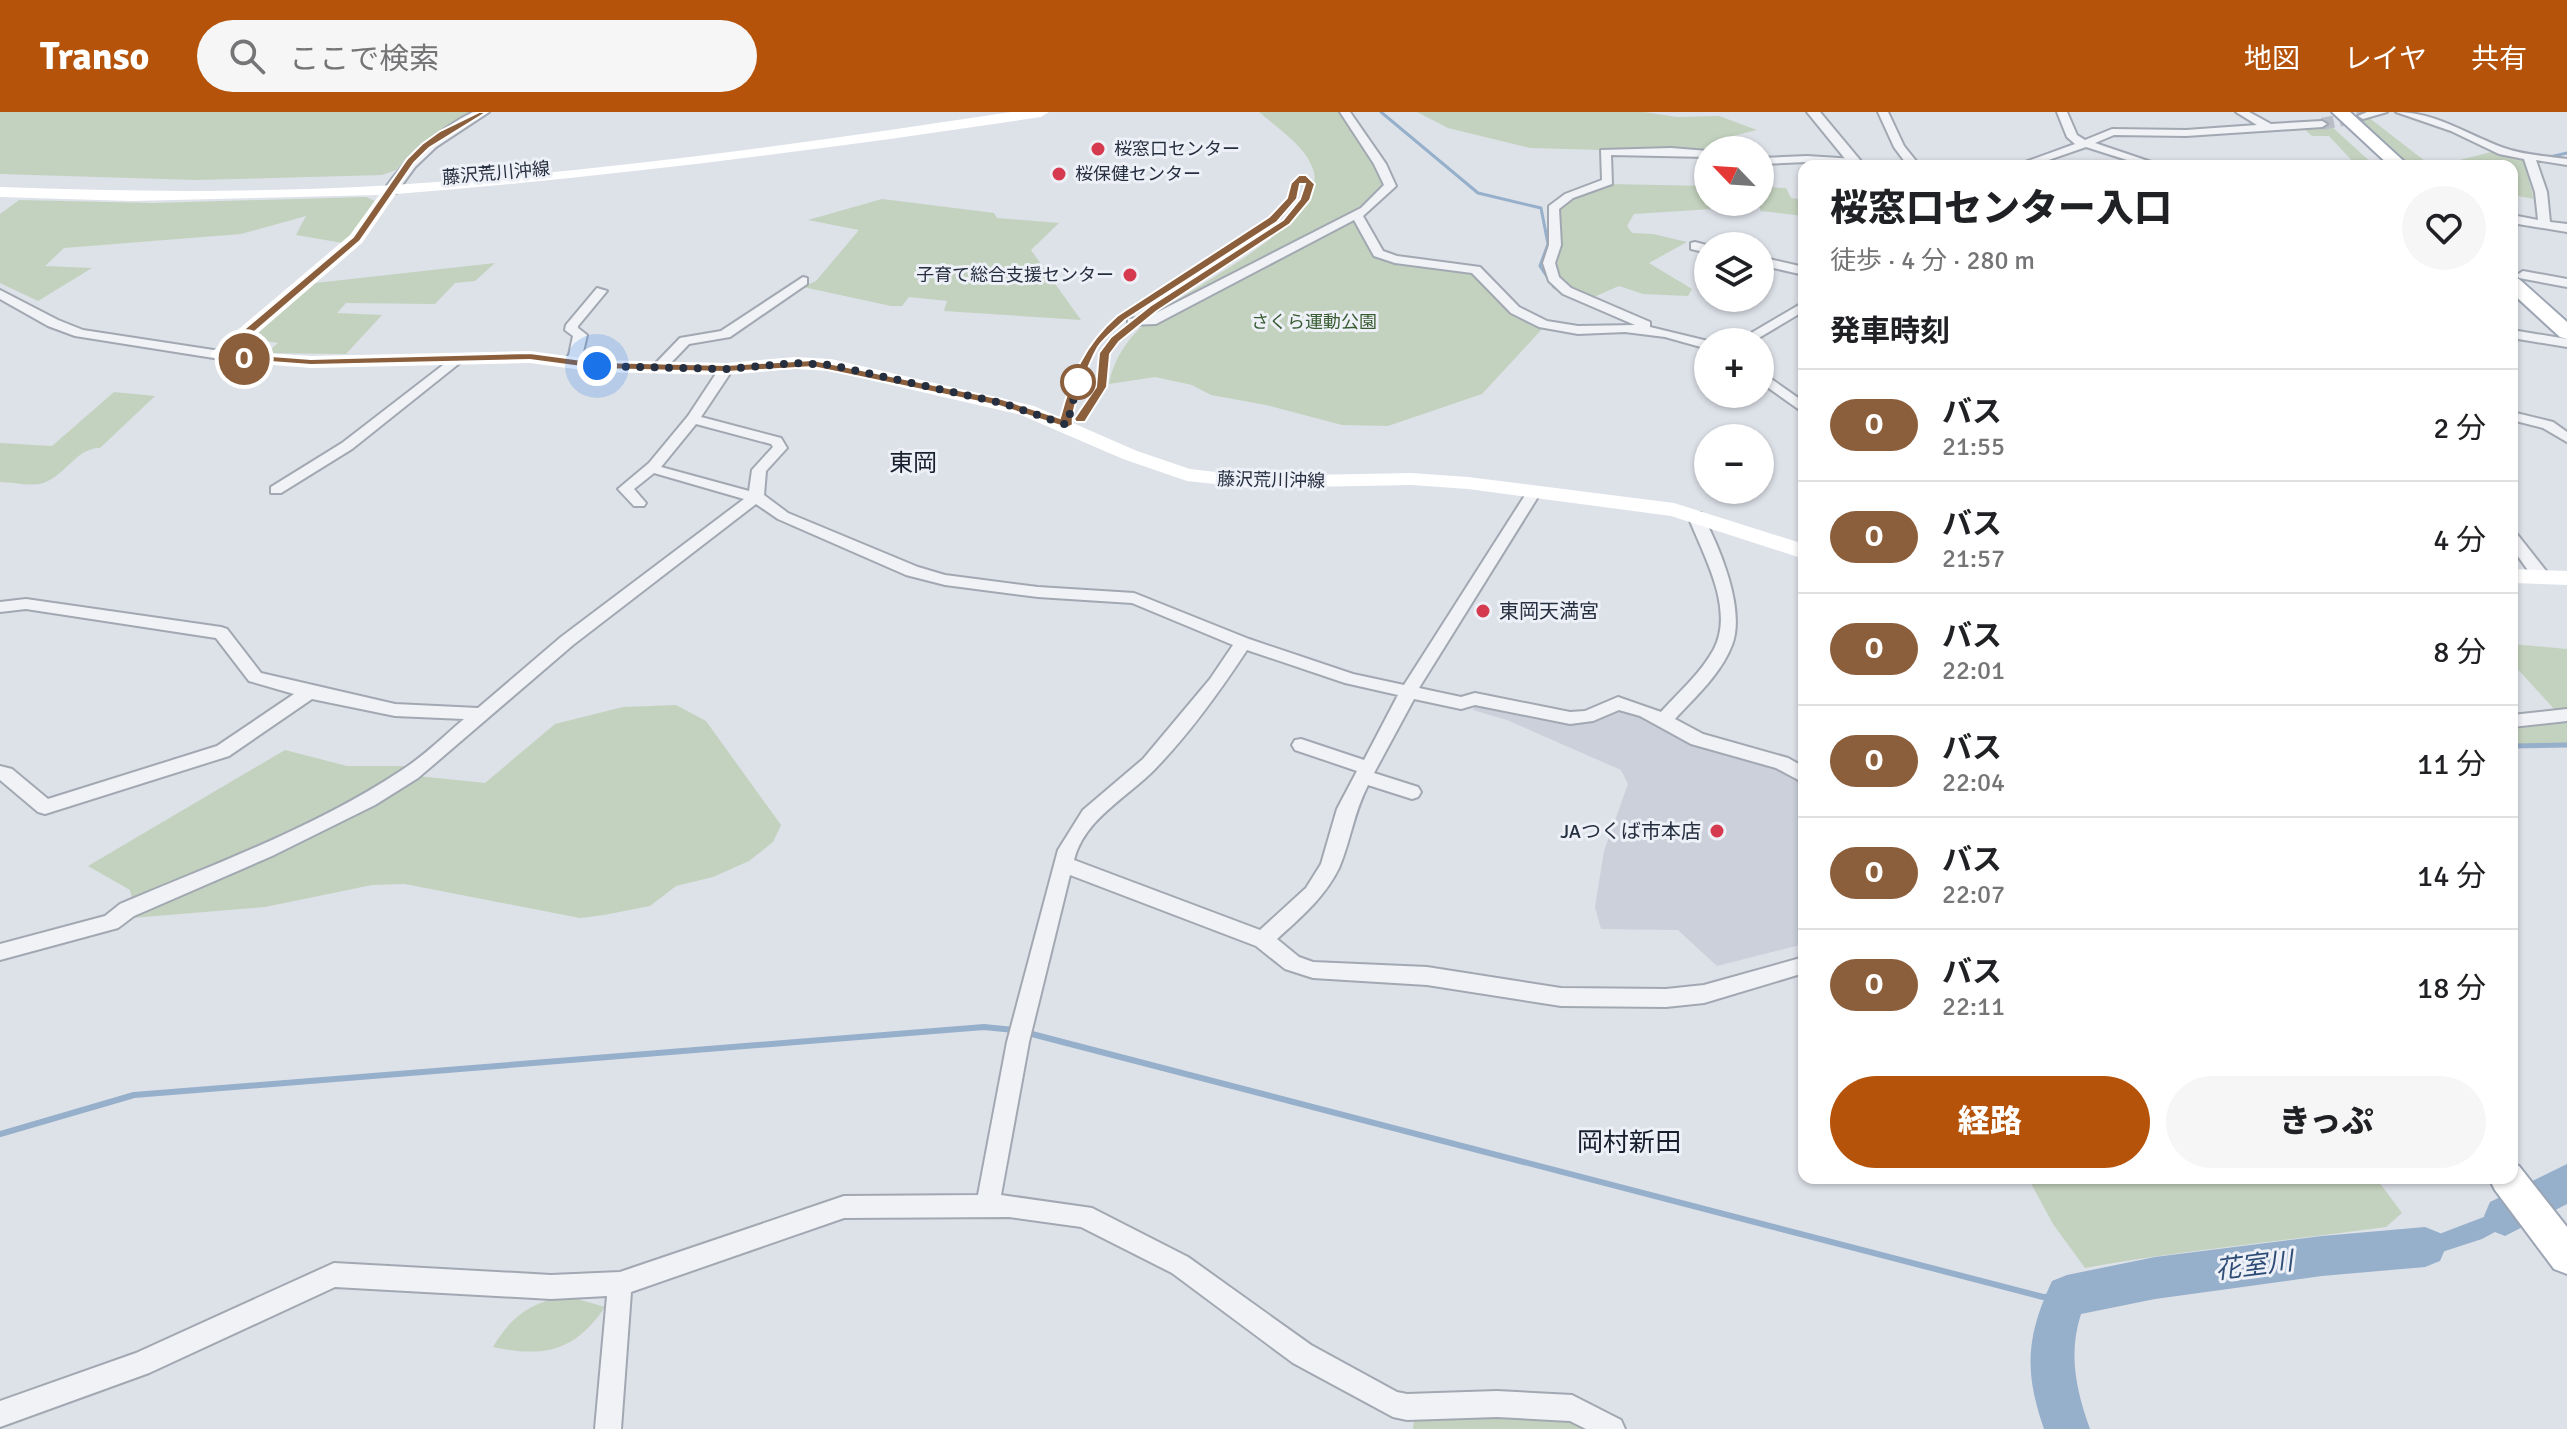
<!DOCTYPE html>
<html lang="ja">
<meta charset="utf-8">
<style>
:root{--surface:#fff;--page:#f6f6f6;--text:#202124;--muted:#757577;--line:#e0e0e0;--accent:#b45309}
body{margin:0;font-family:Signika,"Noto Sans JP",sans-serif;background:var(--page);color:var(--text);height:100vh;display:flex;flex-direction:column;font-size:30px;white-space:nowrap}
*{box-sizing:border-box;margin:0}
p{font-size:26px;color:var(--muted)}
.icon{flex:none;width:44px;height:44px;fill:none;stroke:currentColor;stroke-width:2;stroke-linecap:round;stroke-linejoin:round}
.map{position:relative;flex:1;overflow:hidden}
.panel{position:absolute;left:1798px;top:48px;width:720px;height:1024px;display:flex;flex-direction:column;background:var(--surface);border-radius:16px;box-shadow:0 2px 6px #0004}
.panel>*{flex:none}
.badge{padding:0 16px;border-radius:26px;font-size:28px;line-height:52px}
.needle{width:52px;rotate:295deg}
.buttons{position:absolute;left:1694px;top:24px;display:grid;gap:16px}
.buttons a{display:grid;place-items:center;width:80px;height:80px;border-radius:50%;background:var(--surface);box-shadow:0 2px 6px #0004;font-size:40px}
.you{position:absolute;width:40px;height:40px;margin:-20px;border:6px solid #fff;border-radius:50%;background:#1a73e8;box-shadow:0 0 0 12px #1a73e833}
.map>.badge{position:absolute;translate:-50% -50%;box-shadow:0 0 0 4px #fff}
h2{padding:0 32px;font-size:30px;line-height:72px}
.round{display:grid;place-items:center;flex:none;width:84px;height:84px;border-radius:42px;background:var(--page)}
.headline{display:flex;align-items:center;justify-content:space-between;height:136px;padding:0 32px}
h1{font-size:38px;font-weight:800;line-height:60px}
.primary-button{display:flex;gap:16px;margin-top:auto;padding:16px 32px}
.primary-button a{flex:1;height:92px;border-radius:48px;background:var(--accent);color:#fff;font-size:32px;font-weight:800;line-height:92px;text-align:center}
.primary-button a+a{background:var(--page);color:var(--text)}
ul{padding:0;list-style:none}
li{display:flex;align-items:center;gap:24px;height:112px;padding:0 32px;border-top:2px solid var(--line)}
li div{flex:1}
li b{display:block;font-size:30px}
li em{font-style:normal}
li .badge{min-width:88px;font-weight:700;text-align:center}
header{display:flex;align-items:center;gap:48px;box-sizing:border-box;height:112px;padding:0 40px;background:var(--accent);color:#fff}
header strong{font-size:38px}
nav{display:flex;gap:44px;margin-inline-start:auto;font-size:28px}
.search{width:560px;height:72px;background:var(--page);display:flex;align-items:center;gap:20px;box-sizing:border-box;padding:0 28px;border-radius:44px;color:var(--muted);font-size:30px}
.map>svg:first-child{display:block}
.built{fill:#cbd0da}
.green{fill:#c3d2be}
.water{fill:#96afcb}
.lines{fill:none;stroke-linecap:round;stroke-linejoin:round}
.stream-far2{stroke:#96afcb;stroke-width:3}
.stream-far1{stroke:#96afcb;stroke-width:5}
.stream{stroke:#96afcb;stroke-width:6}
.river{fill:#96afcb;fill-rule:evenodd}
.minor-tunnel{stroke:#b8bdc6;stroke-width:12;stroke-dasharray:12 6;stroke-linecap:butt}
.minor-casing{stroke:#a2a8b2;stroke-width:4}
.tertiary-casing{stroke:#a2a8b2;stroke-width:4}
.primary-casing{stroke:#9ca5b4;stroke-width:4}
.minor{fill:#f0f2f6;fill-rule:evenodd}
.tertiary{fill:#f0f2f6;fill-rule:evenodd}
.secondary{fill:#fff;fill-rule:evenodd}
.primary{fill:#fff;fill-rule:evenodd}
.line{fill:#8b5e3c;stroke:#fff;stroke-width:2}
.walk{stroke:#262f40;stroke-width:8;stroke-dasharray:0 14.4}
.poi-dot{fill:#d63a4f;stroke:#edf0f6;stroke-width:3}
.stop-dot{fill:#fff;stroke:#8b5e3c;stroke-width:4}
.labels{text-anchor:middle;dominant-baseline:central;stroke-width:6;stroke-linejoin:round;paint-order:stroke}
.far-poi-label{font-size:18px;fill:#262f40;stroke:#edf0f6;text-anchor:start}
.far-street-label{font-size:18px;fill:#262f40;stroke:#edf0f6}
.far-park-label{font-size:18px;fill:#395c32;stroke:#edf0f6}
.poi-label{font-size:20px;fill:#262f40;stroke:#edf0f6;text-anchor:start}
.quarter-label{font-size:24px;fill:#182030;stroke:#edf0f6}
.near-neighbourhood-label{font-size:26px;fill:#182030;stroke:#edf0f6}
.near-water-label{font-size:26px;font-style:italic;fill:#2e4d76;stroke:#edf0f6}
</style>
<header>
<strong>Transo</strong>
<div class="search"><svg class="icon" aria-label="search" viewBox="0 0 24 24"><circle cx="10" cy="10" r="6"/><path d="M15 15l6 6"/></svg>ここで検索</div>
<nav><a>地図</a><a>レイヤ</a><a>共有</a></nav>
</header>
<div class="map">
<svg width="2567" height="1317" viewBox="0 0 2567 1317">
<rect width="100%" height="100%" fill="#dde1e8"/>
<path class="built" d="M1476,591L1577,611L1620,597L1645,604L1694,632L1789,660L1804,671V832L1717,854L1678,818L1601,817L1595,795L1604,739L1628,672L1621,658L1507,608L1473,598Z"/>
<path class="green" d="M0,0H470L415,37L396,58L382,63L196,68L0,62Z
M1259,0H1340L1385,71L1359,103L1356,113L1373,139L1389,148L1473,160L1521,206L1543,216L1482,282L1388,314L1342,313L1266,293L1211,283L1192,273L1155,265L1109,272C1114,245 1129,225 1150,207C1186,176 1332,110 1313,57C1305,33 1277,16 1259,0Z
M1417,0H1644L1677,5L1719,4L1757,18L1721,27L1740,38H1708V41L1530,36L1448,16Z
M2368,5L2425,49L2460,48L2491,40L2523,46L2534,87L2512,83V54H2412L2356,7Z
M2331,14L2375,54H2357L2329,24H2312L2303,16Z
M1608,72L1708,74V90H1760V75L1786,76L1791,86L1804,88V104L1761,99L1759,94L1634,102L1627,114L1632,121L1653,122L1687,130L1649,151L1692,177L1688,184L1643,182L1619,174L1589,187C1542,165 1551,147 1554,102L1569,88Z
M366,85L377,90L354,122L343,131L296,123L306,104L241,122L64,136L45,154L92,156L38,189L0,171V102L19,88L154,91Z
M882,87L994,101L997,106L1059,111L1031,138L1081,208L944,199L947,189L909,185L902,194H891L803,175L816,169L859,118L808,108Z
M495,151L475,169L455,171L435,192L346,191L337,201L382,203L346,242L267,241L278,231L251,227L315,171Z
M114,280L155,284L100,336C76,335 63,368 39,372C27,374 12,370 0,370V331L52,334Z
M2512,532L2567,537V597L2555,598L2512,551Z
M676,593L706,609L781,713L773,730L749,749L713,765L676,774L650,794L604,803L580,806L405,772L372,773L265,795L132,806L129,803L418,664L485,671L555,612L623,595Z
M2567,610V632L2512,633V616Z
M285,638L347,654H410L363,684L276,730L132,787L130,778L88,754Z
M2028,1066H2376L2402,1101L2386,1115C2285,1129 2184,1138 2085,1156L2053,1112Z
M567,1184L605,1195C575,1239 545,1246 493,1235C512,1203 532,1190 567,1184Z
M1415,1301L1559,1303L1595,1317H1413Z"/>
<path class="water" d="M2567,1078V1081L2482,1127L2445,1139L2389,1149L2378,1132L2434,1124L2489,1103L2543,1093Z"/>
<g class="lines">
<path class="stream-far2" d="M1381,0L1478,81L1541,96L1548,132L1540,154L1554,175L1565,181
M2550,45L2567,41
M1574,186L1627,210"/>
<path class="stream-far1" d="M2512,634L2567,633"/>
<path class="stream" d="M1028,921L2043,1185L2067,1184
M0,1022L134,983L984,915L1014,918"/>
<path class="river" d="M2567,1052V1092L2505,1124L2490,1118L2484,1104L2490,1090Z
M2425,1115L2440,1121L2446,1135L2440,1149L2425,1155L2322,1164L2155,1187L2081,1202C2068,1242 2076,1278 2090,1317H2044C2024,1259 2026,1225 2052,1169L2067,1163L2155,1145L2322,1124Z"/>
<path class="minor-tunnel" d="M2322,12L2363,4"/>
<g class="minor-casing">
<path id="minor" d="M1340,0H1350L1386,52L1396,74L1363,104L1383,139L1397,144L1480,155L1519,195L1547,209L1578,214L1635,213L1563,182L1549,169L1543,151L1549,133V94L1565,82L1602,68L1601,38L1671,36L1708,39V45L1611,43L1612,72L1573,86L1559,97L1561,133L1555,151L1559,165L1571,176L1650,210V215L1712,230H1708V237L1665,225L1625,220L1578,222L1539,215L1511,201L1472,161L1395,151L1374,144L1354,108L1156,212L1128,213V207L1148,205L1361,96L1384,73L1374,52Z
M1878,0H1888L1904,34L1920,54H1908L1894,35Z
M2057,0H2067L2077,23L2085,28L2112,17L2186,18L2257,13L2236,0H2249L2271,12L2322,9L2327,12L2322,15L2186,24L2114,23L2095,31L2163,54H2146L2086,35L2031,54H2014L2075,32L2067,25Z
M2367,0H2387L2363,7L2358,4Z
M2396,0C2436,0 2468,23 2504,36C2523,43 2547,44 2567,47V53L2536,48L2547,80L2550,110L2567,112V120L2512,111V103L2538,108L2535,80L2524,47L2499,42L2451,19Z
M1807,44L1855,47L1861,50L1855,53L1807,50L1760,52V46Z
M1695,130L1710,134H1708V141L1691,137V131Z
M1760,145L1804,155V163L1760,153Z
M2523,159L2567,167V175L2519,166L2517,163Z
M803,165L807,166V172L730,225L689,232L664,258L659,259L652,255L680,226L721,219Z
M597,176L607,179L578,214V216L587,223L582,244L574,253H564L562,250L569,243L573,224L565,218L566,213Z
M0,178L58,208L83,218L220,239L227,243L220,247L75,224L48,214L0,187Z
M1804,190V199L1752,230H1736Z
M2512,218L2567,227V235L2512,226Z
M456,243L463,247L461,250L352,337L281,381H271V375L342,331Z
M726,253L733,257L701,305L781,326L787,336L766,359L764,383L788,401L918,455L945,463L1038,475L1134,481L1249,527L1353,562L1404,573L1529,377H1539L1541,380L1419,576L1461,585L1475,581L1570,600L1585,599L1618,585L1661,600C1679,580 1701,561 1714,537C1735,496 1703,443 1688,404L1691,401H1701C1719,433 1746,497 1732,533C1721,562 1695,585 1675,607L1703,622L1788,646L1804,655V671L1776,656L1691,632L1640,604L1619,598L1593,609L1570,612L1475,593L1461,597L1414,587L1374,661L1418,675L1421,680L1418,685L1412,687L1368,673C1353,702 1351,728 1339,756C1325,785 1300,806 1277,827L1299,845L1313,850L1427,855L1561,876L1666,877L1704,873L1804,845V861L1704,891L1666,895L1561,894L1427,873L1313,866L1285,857L1256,834L1070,763L1029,930L1001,1083L1092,1096L1188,1145L1311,1233L1397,1280L1407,1282L1497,1279L1572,1283L1621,1308L1625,1317H1586L1570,1309L1497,1305L1407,1308L1393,1305L1293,1251L1172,1161L1081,1115L1009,1105L844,1106L631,1180L621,1317H595L607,1184L551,1187L335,1175L149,1261L0,1315V1289L136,1241L334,1151L551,1163L620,1160L844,1084L978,1083L1007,930L1058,738L1083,698L1143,647L1210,567L1233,533L1132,491L1038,485L945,473L906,463L778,407L756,392L573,533L418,666L375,693L272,744L134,804L118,816L0,848V832L105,804L120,792C215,752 316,715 402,658C424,644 444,624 464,607L395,604L312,587L229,644L45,702L38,700L0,668V654L12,657L48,687L217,634L294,582L249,569L216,526L26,497L0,500V490L26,487L221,515L227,517L261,561L395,592L478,596L561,525L744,387L654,361L634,377L646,391L644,394H634L618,377L649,351L688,304L721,254ZM696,312L771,332L773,335L752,358L749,379L661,355ZM1247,538L1345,571L1398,583L1364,648L1301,627L1295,628L1292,633L1295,638L1357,659L1337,697L1321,752L1306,776L1260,818L1074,748C1084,707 1128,685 1155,657C1190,621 1220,579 1247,538Z
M1760,259L1804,290V301L1760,270Z
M2512,300L2553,310L2567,320V330L2543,316L2512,308Z
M2512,420L2517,422L2547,460L2549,464L2547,468H2535L2512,436Z
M2567,597V609L2512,615V603Z"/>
</g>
<g class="tertiary-casing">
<path id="tertiary" d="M473,0H489L436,35L415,55L396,81H386L384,78C408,43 436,19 473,0Z
M1807,0H1820L1865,54H1851Z"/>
</g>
<g class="primary-casing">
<path id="primary" d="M2332,0H2350L2409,54H2390Z
M2512,165L2519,167L2567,210V227L2560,225L2512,181Z
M2512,1051L2519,1054L2567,1115V1162L2554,1157L2495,1078L2489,1066H2512Z"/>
</g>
<use href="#minor" class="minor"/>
<use href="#tertiary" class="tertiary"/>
<path class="secondary" d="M1011,0H1049L1041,5C827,37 613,65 396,82L362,131L237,239L311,244L530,239L597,248L726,251L795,245L831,247L1034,294L1137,339L1190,357L1251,364L1411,361L1468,365L1674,391L1804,432V447L1671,404L1468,377L1411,373L1251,376L1187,369L1123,347L1021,303L831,259L795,257L726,263L597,260L530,251L311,256L220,249L210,243L213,239L350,123L379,83L131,89L0,85V75C131,80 262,81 393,73C600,60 806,31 1011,0Z
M2512,457L2567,459V473L2512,471Z"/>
<use href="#primary" class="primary"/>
</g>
<path class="line" d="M479,0H487L429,36L414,51L360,129L230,241L311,247L530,241L597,250L726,253L813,248L1002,287L1060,306C1071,264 1085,232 1117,204L1269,105L1287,86L1291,71L1299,63H1306L1315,72L1310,88L1290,112L1157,199L1119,230L1110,242L1107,275L1085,310H1076L1074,307L1096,275L1099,241L1111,225L1150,194L1283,108L1300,87L1305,72H1300L1297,87L1277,110L1125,208C1116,217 1105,225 1098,235C1090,249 1070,298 1073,313L1067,316L999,294L813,255L726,260L597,257L530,248L311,253L216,246V241L353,125L407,47L422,32L440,19Z"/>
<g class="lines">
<path class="walk" d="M597,254L726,257L795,251L831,253L1002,291L1067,313L1078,270"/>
</g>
<g class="poi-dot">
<circle cx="1098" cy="37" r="8"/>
<circle cx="1059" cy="62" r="8"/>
<circle cx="1130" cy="163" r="8"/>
<circle cx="1483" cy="499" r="8"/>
<circle cx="1717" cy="719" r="8"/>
</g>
<circle class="stop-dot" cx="1078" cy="270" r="16"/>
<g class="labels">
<g class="far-poi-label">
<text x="1114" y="37">桜窓口センター</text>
<text x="1075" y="62">桜保健センター</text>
<text x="1114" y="163" text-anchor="end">子育て総合支援センター</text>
</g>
<g class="far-street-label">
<text transform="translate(496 61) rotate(-5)">藤沢荒川沖線</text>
<text transform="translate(1271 368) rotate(1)">藤沢荒川沖線</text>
</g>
<g class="far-park-label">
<text x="1314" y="210">さくら運動公園</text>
</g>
<g class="poi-label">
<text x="1499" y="499">東岡天満宮</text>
<text x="1701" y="719" text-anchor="end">JAつくば市本店</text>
</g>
<g class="quarter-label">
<text x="913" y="351">東岡</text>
</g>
<g class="near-neighbourhood-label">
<text x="1629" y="1031">岡村新田</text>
</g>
<g class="near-water-label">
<text transform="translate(2254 1154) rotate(-7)">花室川</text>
</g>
</g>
</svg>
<div class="buttons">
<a><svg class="needle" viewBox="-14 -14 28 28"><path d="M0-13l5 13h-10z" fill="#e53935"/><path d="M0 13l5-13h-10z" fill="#757577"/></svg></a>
<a><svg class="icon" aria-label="layers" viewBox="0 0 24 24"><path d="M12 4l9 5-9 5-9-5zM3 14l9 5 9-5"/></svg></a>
<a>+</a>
<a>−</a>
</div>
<div class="you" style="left:597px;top:254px"></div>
<b class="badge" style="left:244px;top:247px;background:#8b5e3c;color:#fff">O</b>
<section class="panel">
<div class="headline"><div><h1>桜窓口センター入口</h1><p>徒歩 · 4 分 · 280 m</p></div><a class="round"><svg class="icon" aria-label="heart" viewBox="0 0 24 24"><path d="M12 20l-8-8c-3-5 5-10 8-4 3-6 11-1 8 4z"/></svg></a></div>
<h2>発車時刻</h2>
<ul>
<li><span class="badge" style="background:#8b5e3c;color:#fff">O</span><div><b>バス</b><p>21:55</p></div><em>2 分</em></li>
<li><span class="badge" style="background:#8b5e3c;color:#fff">O</span><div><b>バス</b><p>21:57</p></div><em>4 分</em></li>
<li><span class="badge" style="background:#8b5e3c;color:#fff">O</span><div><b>バス</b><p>22:01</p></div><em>8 分</em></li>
<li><span class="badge" style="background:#8b5e3c;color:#fff">O</span><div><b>バス</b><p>22:04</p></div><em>11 分</em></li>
<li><span class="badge" style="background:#8b5e3c;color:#fff">O</span><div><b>バス</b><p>22:07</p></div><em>14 分</em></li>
<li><span class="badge" style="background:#8b5e3c;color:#fff">O</span><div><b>バス</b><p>22:11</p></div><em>18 分</em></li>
</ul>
<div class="primary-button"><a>経路</a><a>きっぷ</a></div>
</section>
</div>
